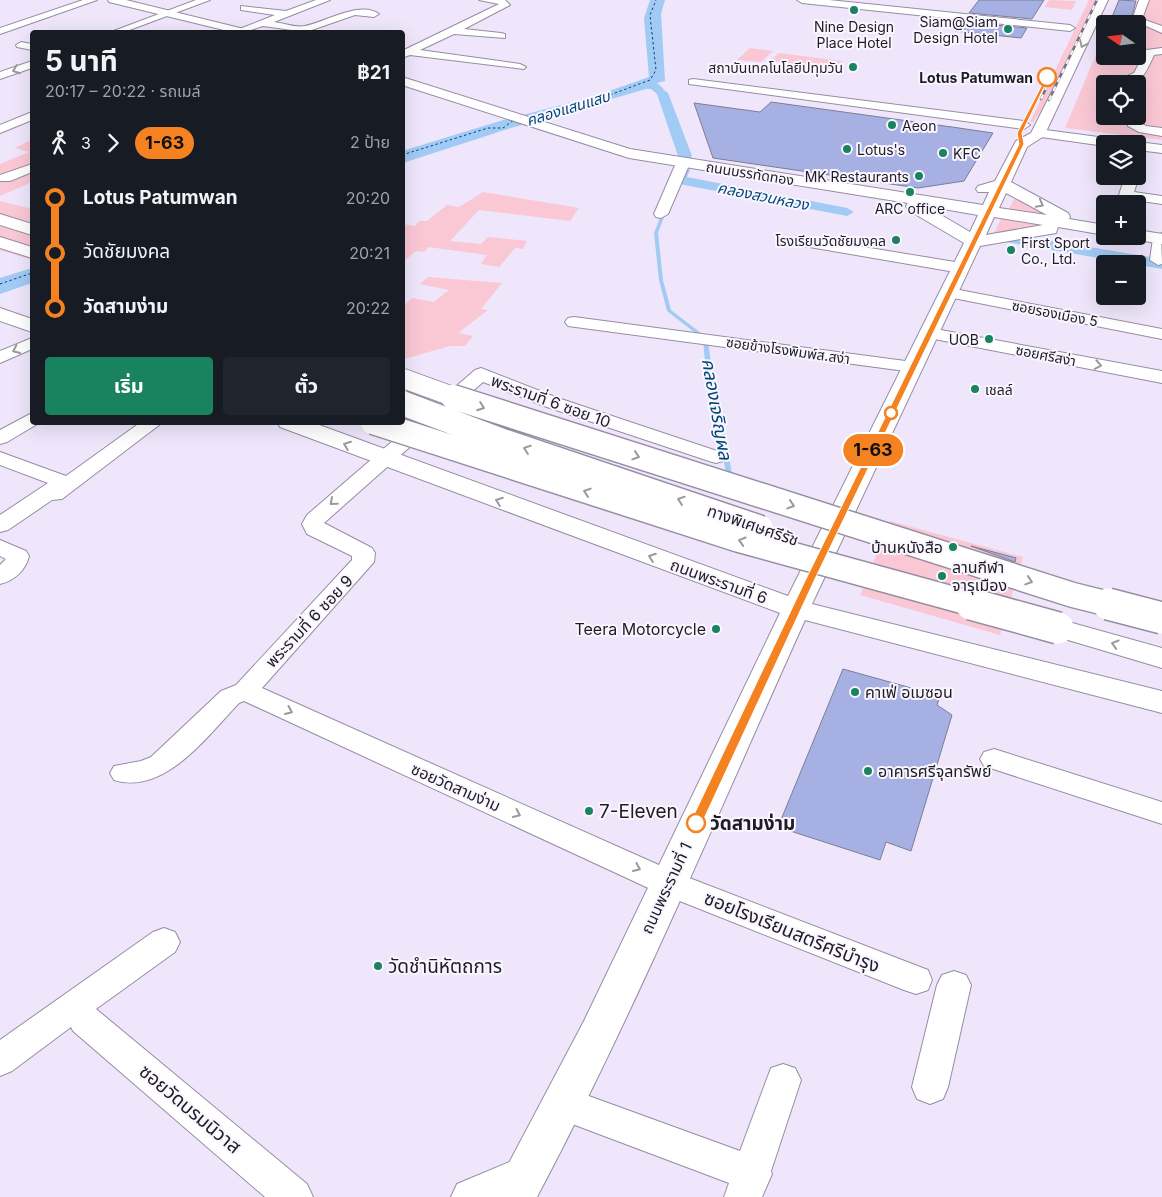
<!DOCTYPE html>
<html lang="th">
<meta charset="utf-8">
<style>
:root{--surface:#171b24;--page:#20242c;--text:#f1f3f6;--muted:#9ea1a6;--accent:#19825e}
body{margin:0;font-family:Inter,"Noto Sans Thai",sans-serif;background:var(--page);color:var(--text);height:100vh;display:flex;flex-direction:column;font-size:19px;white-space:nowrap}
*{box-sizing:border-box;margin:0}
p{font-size:16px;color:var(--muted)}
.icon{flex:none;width:28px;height:28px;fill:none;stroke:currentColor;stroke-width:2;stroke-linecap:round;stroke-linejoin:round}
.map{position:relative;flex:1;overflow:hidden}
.drawer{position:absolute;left:30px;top:30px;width:375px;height:395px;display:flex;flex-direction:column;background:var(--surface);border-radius:5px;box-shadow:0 5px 20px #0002}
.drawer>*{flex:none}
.badge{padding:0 10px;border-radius:16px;font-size:18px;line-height:32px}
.needle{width:32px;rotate:284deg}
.fabs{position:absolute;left:1096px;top:15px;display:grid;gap:10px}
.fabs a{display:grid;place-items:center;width:50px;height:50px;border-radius:5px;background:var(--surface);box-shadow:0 5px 20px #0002;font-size:25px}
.map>.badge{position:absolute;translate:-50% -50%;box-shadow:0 0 0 2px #fff}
.legs{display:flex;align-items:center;gap:8px;height:55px;padding:0 15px;font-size:16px}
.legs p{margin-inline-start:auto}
.overview{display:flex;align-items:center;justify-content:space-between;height:85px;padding:0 15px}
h1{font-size:28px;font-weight:700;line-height:38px}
.action{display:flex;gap:10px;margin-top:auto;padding:10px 15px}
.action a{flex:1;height:58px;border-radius:5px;background:var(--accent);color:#fff;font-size:20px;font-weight:700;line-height:58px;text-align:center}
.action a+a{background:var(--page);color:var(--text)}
ul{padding:0 15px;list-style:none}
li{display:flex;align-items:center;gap:18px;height:55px;font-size:19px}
li i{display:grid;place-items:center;width:8px;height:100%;margin:0 6px;background:currentColor}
li i::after{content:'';width:12px;height:12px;margin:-6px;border:4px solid;border-radius:50%;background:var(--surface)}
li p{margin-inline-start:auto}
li:first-child i{background:linear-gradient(#0000 50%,currentColor 0)}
li:last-child i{background:linear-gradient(currentColor 50%,#0000 0)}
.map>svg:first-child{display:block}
.green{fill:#fac7d5;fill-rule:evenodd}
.water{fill:#a1cbf4}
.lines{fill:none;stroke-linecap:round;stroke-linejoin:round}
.stream{fill:#a1cbf4;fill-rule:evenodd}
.canal{fill:#a1cbf4;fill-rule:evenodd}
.ferry{stroke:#014778;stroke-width:1;stroke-dasharray:2.5 2.5;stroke-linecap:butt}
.building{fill:#a6b0e2;stroke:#7a7e93}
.minor-casing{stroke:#968da2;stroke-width:2}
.major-casing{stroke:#968da2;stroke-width:2}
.highway-casing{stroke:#968da2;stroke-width:2}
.minor{fill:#fff;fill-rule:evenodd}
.major{fill:#fff;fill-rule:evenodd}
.highway{fill:#fff;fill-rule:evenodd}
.rail-casing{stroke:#797482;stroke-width:2.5}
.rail{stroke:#f9f6ff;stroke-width:2;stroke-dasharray:5;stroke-linecap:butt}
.highway-bridge-far2-casing{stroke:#968da2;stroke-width:21;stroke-linecap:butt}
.highway-bridge-far1-casing{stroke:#968da2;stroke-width:27;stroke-linecap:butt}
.highway-bridge-casing{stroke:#968da2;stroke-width:34;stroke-linecap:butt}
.highway-bridge-far2{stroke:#fff;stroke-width:19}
.highway-bridge-far1{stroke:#fff;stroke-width:24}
.highway-bridge{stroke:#fff;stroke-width:31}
.oneway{stroke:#9a999c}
.line-1{fill:#f58220;stroke:#fff}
.poi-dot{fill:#19825e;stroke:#f9f6ff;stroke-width:2}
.stop-1-dot{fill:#fff;stroke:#f58220;stroke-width:2.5}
.labels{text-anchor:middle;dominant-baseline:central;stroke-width:4;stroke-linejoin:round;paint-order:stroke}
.far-poi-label{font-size:14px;fill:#1f1c24;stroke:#f9f6ff;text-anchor:end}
.far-stop-label{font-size:14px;font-weight:bold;fill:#1f1c24;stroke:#f9f6ff;text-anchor:end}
.far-street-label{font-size:14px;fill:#1f1c24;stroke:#f9f6ff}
.far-water-label{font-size:15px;font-style:italic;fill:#014778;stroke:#f9f6ff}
.street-label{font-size:16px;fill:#1f1c24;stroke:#f9f6ff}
.poi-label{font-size:16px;fill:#1f1c24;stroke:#f9f6ff;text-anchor:start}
.water-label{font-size:18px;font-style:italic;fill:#014778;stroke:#f9f6ff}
.near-poi-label{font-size:19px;fill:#1f1c24;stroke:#f9f6ff;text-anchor:start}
.near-stop-label{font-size:19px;font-weight:bold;fill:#1f1c24;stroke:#f9f6ff;text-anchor:start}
.near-street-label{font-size:19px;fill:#1f1c24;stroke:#f9f6ff}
</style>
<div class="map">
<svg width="1162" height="1197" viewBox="0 0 1162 1197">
<rect width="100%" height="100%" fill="#efe6fc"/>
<path class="green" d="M1049,0L1076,1L1072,10L1045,7Z
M1089,0H1100L1062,82L1033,122H1030Z
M1139,0H1162V140L1065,128L1105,33V56H1138V24H1109L1115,10L1117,11V14L1136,16ZM1105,84H1138V116H1105Z
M750,48L773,51L761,62L737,60Z
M779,53L842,61L834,69L770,61Z
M29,141H32V165L0,178V164L29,152L15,148Z
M32,170V182L0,196V179L6,180Z
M483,192L579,208L570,221L479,210L450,241L481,244L488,237L527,241L523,249L515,248L499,267L481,264L487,255L428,247L425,252L416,251L403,262V224L415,226L419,221H427L447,205L459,207Z
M1016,195L1050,215L1009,209Z
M0,201L32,209V260L0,250Z
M1001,219L1046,226L993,235Z
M428,277L502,283L481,309L488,310L458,333L473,336L465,346H450L404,359L403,306L412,298L434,302L449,290L420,284Z
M890,521L1023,557L1000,635L860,595Z"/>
<path class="water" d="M650,0H665L661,14L665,81L657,83L664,89H646L511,128L403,163L402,151L500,121L595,96L649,77L644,18Z
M32,268V283L0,294V278Z"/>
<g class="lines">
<path class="stream" d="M664,208L667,209L658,233L663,280L671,310L706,337L708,340L712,373L733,478L732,479H728L727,478L706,373L703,339L667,311L659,280L654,233Z"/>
<path class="canal" d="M650,80L668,93L692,156L690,159H680L678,156L657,94L644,83Z
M683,166L690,170L687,177L847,208L854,212L847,216L674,183L672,180L678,167Z
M1011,234L1162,259V269L1006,242L1003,239Z"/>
<path class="ferry" d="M528,117L607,96L650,80L656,70L650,15L656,0
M402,155L488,128H503L514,120
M0,284L32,273"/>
</g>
<path class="building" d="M979,0H1044L1032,19L969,13Z
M1119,0L1136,1L1130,24H1109Z
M962,22L1027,28L1021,38L955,31Z
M771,102L952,127L993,133L964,181L918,188L713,158L694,103L760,112Z
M971,546L1016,558L1015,562Z
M843,669L940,696L937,705L952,715L911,851L886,842L880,860L778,827Z"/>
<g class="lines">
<g class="minor-casing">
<path id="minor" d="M83,0H97L0,34V28Z
M196,0H210L124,32H111Z
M316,0H330L274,22C283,23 296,28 305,26C325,22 361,0 379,14L374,17L355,15L306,32L263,26L245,32H232L275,15L241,10V6L286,11Z
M479,0H505L510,5L464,29L501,33L505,34V38L454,34L420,50L520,64L526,67L524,69L410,55L402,58V51L499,4Z
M797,0H829L1070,25L1075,28L1070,31L802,3Z
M1139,0H1149L1142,19L1162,26V33L1132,20Z
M21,42L32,44V50L17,47L16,45Z
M1162,48V54L1154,55C1145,74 1142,84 1121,84V79L1134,73L1146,50Z
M32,61V68L0,79V72Z
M693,79L1024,121L1030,125L1024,129L689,84V80Z
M32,112V120L0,133V125Z
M1138,115V121L1146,126L1162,128V136L1139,132L1128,126L1126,116Z
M1038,129L1121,140L1127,144H1105V146L1034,136L1032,133L1034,130Z
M1138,142L1162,145V153L1138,150V144H1133Z
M683,159L690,163L668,214L661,218L656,217L654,214L676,163Z
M32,164V172L10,181H0V175Z
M1138,174L1139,176L1134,192L1162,196V204L1121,198L1119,195L1125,176H1138Z
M1161,233L1162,264L1158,265L1150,260L1153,238Z
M797,236L961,263L969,268L961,273L792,244L789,241Z
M949,288L1162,329V339L943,296L941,293L943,290Z
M574,317L913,362L919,363L922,367L919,371L913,372L568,326L565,322L568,318Z
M930,328L1162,371V383L924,337L921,333L924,329Z
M32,338V349L0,363V351Z
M481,368L558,398L723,453L726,457L723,461L716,463L709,461L544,406L483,382L324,523L372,548L375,553L374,562L262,688L679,874L928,970L932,980L928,990L916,994L904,990L657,892L244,701L239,703C208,735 165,796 114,780L110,773L114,766L141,761L151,757L221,691L236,685L352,560V556L307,534L302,524L307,515L475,370Z
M32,413V422L39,423L7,442L0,444V430Z
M141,422H163L62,499L52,500L8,530L0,532V515L48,483L0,465V452L66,476Z
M0,540L26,551L29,556C26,570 14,581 0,584V565L6,559L0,556Z
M994,749L1162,802V824L984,766L980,759L984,752Z
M164,928L175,932L180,942L175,952L96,1009L307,1184L313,1197H265L73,1031L71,1027L12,1071L0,1076V1040L153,932Z
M954,971L966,975L971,985L948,1087L943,1099L930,1104L917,1099L912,1087L937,985L942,975Z
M783,1064L795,1068L801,1080L771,1171L772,1174L762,1197H724L729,1183L551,1116L546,1104L551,1092L564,1087L740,1151L771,1068Z
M526,1155L539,1161L545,1174L539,1187L516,1197H451L457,1184Z"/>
</g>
<g class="major-casing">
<path id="major" d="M108,0H126L248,30L250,32H232L109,2Z
M1098,0H1108L1044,136L1027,147L1011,182L1068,213L1070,217L1069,219L1105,225V235L1058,227L1056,233L1050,234L980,246L812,604L1162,691V713L805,620C718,813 636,1010 537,1197H491L584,1021L780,613L280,427L277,422H311L788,596L964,243L908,210L906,206L908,203L629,158L402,85V77L630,149L983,205L989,192H978L976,189L978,186L995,181L1016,141L1031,133ZM1006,193L1047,215L999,208ZM926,206L978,215L970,232ZM994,217L1043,225L986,235Z
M1138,230L1162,234V244L1132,239L1130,236H1138Z
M0,308L32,319V332L0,321Z"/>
</g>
<g class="highway-casing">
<path id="highway" d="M0,214L32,224V235L0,225Z
M0,237L32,247V258L0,248Z
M1058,619L1162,648V668L1048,634L1044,628L1048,622Z"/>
</g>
<use href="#minor" class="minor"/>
<use href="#major" class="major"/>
<use href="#highway" class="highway"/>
<g class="rail-casing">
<path id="rail" d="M1041,99L1051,78
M1049,100L1097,0"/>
</g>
<use href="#rail" class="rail"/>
<g class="highway-bridge-far2-casing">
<path id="highway-bridge-far2" d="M402,378L457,398"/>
</g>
<g class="highway-bridge-far1-casing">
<path id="highway-bridge-far1" d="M453,397L1073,595L1113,605
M402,403L500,440L761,528
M373,422L739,540L976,605"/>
</g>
<g class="highway-bridge-casing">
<path id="highway-bridge" d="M971,604L1058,628
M1108,604L1162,618"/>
</g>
<use href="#highway-bridge-far2" class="highway-bridge-far2"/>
<use href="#highway-bridge-far1" class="highway-bridge-far1"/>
<use href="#highway-bridge" class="highway-bridge"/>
</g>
<defs><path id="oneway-chevron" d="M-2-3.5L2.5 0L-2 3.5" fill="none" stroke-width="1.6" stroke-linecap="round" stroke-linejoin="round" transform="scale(1.25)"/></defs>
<g class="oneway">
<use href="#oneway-chevron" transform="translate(1083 44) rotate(115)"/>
<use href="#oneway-chevron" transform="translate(16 70) rotate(160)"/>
<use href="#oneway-chevron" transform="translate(1040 204) rotate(28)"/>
<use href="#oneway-chevron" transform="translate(16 350) rotate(155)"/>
<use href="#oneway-chevron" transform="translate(1098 365) rotate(11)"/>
<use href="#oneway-chevron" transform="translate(481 407) rotate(20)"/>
<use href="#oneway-chevron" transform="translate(347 445) rotate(-159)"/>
<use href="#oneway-chevron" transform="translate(527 449) rotate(-161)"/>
<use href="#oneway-chevron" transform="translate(636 456) rotate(18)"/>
<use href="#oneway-chevron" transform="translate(587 492) rotate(-162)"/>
<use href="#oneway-chevron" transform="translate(681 500) rotate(-161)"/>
<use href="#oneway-chevron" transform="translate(499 501) rotate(-160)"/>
<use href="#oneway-chevron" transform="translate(333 502) rotate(139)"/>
<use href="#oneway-chevron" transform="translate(791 505) rotate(18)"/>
<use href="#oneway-chevron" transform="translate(742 541) rotate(-164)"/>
<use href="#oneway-chevron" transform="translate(652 557) rotate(-160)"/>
<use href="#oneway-chevron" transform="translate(1029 581) rotate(18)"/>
<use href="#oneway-chevron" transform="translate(1115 644) rotate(-164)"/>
<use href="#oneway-chevron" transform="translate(289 711) rotate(24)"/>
<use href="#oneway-chevron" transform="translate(517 814) rotate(24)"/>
<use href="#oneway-chevron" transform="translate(637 868) rotate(24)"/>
</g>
<path class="line-1" d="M1047,75L1049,77L1022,133L1024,144L814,581L702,823L696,828L692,826L690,823L805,581L1019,144L1017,133Z"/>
<g class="poi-dot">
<circle cx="854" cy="10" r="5"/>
<circle cx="1008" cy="29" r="5"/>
<circle cx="853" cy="67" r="5"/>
<circle cx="892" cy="125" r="5"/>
<circle cx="847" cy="149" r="5"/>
<circle cx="943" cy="153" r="5"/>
<circle cx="919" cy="176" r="5"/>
<circle cx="910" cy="192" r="5"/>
<circle cx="896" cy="240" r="5"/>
<circle cx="1011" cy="250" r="5"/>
<circle cx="989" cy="339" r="5"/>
<circle cx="975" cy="389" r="5"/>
<circle cx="953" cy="547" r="5"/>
<circle cx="942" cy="576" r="5"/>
<circle cx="716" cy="629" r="5"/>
<circle cx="855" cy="692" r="5"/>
<circle cx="868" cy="771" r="5"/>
<circle cx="589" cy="811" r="5"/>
<circle cx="378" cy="966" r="5"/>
</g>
<g class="stop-1-dot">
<circle cx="1047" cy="77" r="9"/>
<circle cx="891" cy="413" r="6"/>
<circle cx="696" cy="823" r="9"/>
</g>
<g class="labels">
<g class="far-poi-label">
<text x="998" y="21">Siam@Siam<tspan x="998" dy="16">Design Hotel</tspan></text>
<text x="854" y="26" text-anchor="middle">Nine Design<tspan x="854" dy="16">Place Hotel</tspan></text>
<text x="843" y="67">สถาบันเทคโนโลยีปทุมวัน</text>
<text x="902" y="125" text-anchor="start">Aeon</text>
<text x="857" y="149" text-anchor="start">Lotus's</text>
<text x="953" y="153" text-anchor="start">KFC</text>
<text x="909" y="176">MK Restaurants</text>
<text x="910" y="208" text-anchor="middle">ARC office</text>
<text x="886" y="240">โรงเรียนวัดชัยมงคล</text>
<text x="1021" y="242" text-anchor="start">First Sport<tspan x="1021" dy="16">Co., Ltd.</tspan></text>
<text x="979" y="339">UOB</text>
<text x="985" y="389" text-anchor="start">เชลล์</text>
</g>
<g class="far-stop-label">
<text x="1033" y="77">Lotus Patumwan</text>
</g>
<g class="far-street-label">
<text transform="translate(750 173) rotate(9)">ถนนบรรทัดทอง</text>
<text transform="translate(1055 313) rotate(11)">ซอยรองเมือง 5</text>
<text transform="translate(788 350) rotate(8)">ซอยข้างโรงพิมพ์ส.สง่า</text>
<text transform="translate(1046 355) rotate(11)">ซอยศรีสง่า</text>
</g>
<g class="far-water-label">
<text transform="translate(568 108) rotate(-17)">คลองแสนแสบ</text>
<text transform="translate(763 196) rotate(11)">คลองสวนหลวง</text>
</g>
<g class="street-label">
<text transform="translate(551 401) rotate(20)">พระรามที่ 6 ซอย 10</text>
<text transform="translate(753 525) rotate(19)">ทางพิเศษศรีรัช</text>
<text transform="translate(719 581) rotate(20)">ถนนพระรามที่ 6</text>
<text transform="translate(309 621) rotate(-47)">พระรามที่ 6 ซอย 9</text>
<text transform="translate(456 787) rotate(24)">ซอยวัดสามง่าม</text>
<text transform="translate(666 888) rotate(-65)">ถนนพระรามที่ 1</text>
</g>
<g class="poi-label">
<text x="943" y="547" text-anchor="end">บ้านหนังสือ</text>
<text x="952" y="567">ลานกีฬา<tspan x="952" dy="18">จารุเมือง</tspan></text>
<text x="706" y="629" text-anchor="end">Teera Motorcycle</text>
<text x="865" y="692">คาเฟ่ อเมซอน</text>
<text x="878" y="771">อาคารศรีจุลทรัพย์</text>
</g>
<g class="water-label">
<text transform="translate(717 409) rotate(80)">คลองเจริญผล</text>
</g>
<g class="near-poi-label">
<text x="599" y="811">7-Eleven</text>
<text x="388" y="966">วัดชำนิหัตถการ</text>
</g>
<g class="near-stop-label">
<text x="710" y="823">วัดสามง่าม</text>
</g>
<g class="near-street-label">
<text transform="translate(792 932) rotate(22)">ซอยโรงเรียนสตรีศรีบำรุง</text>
<text transform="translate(190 1109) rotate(40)">ซอยวัดบรมนิวาส</text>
</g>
</g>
</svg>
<div class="fabs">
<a><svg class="needle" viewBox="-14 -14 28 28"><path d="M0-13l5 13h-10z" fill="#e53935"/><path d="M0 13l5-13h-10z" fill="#9ea1a6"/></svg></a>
<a><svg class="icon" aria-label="locate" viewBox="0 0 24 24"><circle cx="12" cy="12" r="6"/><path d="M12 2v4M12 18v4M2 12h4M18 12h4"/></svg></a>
<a><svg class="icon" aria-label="layers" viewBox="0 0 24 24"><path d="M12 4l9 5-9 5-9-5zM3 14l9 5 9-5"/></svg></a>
<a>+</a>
<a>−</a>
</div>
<b class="badge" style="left:873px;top:450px;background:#f58220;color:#111">1-63</b>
<section class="drawer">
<div class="overview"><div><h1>5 นาที</h1><p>20:17 – 20:22 · รถเมล์</p></div><b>฿21</b></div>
<div class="legs"><svg class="icon" aria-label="walk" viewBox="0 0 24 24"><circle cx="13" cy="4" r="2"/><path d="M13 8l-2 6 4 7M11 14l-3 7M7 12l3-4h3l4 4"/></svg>3<svg class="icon" aria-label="forward" viewBox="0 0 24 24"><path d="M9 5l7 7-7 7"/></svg><b class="badge" style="background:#f58220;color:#111">1-63</b><p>2 ป้าย</p></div>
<ul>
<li><i style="color:#f58220"></i><b>Lotus Patumwan</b><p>20:20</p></li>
<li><i style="color:#f58220"></i><span>วัดชัยมงคล</span><p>20:21</p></li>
<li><i style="color:#f58220"></i><b>วัดสามง่าม</b><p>20:22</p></li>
</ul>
<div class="action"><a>เริ่ม</a><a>ตั๋ว</a></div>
</section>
</div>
